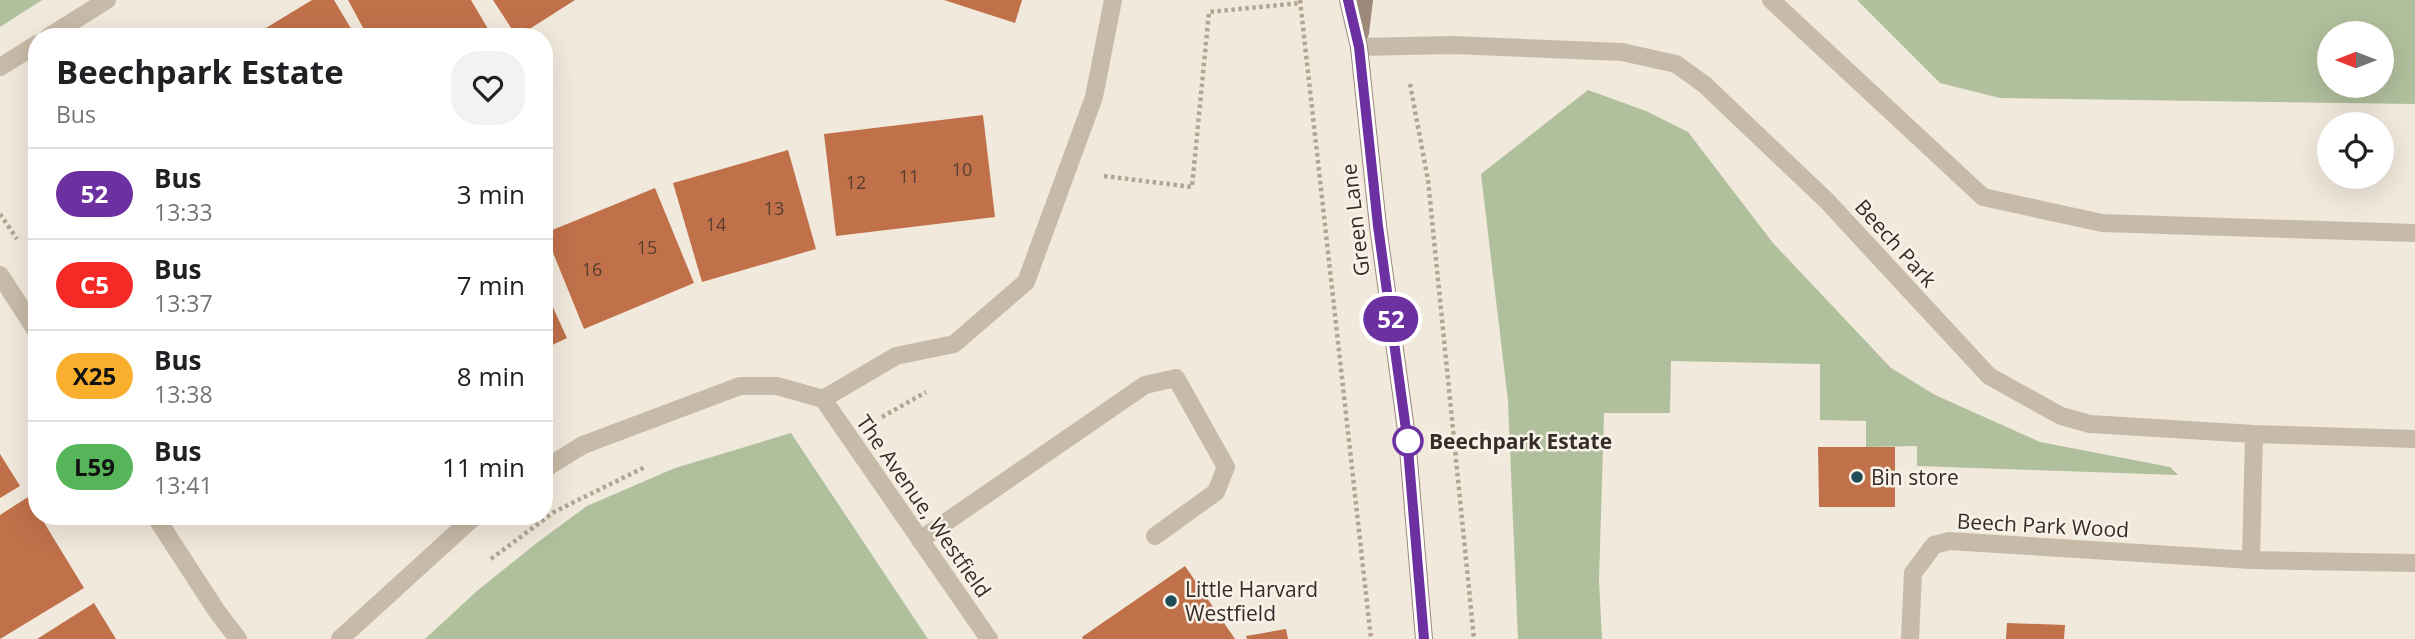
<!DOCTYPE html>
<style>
:root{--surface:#fff;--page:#f2f2f2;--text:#202124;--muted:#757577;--line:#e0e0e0}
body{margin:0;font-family:"Open Sans",sans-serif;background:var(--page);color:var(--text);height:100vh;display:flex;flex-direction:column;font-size:26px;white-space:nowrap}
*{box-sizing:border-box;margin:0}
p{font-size:23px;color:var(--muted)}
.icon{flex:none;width:38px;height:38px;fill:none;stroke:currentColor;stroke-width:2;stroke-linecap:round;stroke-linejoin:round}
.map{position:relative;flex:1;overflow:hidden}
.details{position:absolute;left:28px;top:28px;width:525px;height:497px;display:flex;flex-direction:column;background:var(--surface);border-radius:28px;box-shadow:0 7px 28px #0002}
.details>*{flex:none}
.badge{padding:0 14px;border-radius:23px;font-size:24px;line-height:46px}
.needle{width:46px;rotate:270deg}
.fabs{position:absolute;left:2317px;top:21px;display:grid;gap:14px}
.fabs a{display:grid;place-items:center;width:77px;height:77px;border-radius:50%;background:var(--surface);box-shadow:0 7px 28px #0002;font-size:35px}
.map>.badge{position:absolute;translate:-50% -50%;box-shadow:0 0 0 4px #fff}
.round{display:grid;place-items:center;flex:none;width:74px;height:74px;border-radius:28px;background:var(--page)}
.headline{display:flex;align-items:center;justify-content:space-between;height:119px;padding:0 28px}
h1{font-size:33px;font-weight:700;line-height:52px}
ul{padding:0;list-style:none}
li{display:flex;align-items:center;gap:21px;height:91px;padding:0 28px;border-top:2px solid var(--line)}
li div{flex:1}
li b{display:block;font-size:26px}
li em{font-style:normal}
li .badge{min-width:77px;font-weight:700;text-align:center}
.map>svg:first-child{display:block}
.grass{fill:#b0bf9c;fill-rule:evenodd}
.building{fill:#c1714a}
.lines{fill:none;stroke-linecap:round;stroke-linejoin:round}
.path{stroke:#b4a492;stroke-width:4.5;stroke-dasharray:3.5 3.5;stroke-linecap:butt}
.lane{stroke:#c8baa8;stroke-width:18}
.street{stroke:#c8baa8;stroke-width:18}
.secondary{stroke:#9c897a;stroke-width:18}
.line-casing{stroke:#fff;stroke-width:16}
.line{stroke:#6c30a1;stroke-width:10}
.stop-dot{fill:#fff;stroke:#6c30a1;stroke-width:3.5}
.poi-dot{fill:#1f4d55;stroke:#f9f2e8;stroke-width:2.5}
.labels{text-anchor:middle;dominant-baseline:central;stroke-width:5;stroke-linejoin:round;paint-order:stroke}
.number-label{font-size:18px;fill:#583e30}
.street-label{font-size:21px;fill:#352d28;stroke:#f9f2e8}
.stop-label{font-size:21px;font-weight:bold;fill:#352d28;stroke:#f9f2e8;text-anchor:start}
.poi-label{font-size:21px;fill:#352d28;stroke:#f9f2e8;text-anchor:start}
</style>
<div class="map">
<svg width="2415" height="639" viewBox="0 0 2415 639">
<rect width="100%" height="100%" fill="#f1e9dc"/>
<path class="grass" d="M0,0H42L0,27Z
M1857,0H2415V104L2000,98L1940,83ZM2382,33V86H2329V33Z
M1588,90L1646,111L1688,132L1773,243L1891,368L1935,395L2040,442L2170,467L2178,475L1917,466V446L1866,447V421L1820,420V364L1671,361L1670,413H1604L1599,580L1602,639H1518L1508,401L1481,174Z
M791,433L928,639H425L478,590L538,542L587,506L675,468Z"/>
<path class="building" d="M312,0H334L356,37H251Z
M348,0H471L491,34L487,37H368Z
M493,0H575L517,37Z
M944,0H1022L1015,23Z
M983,115L995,217L836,236L824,134Z
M788,150L816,249L702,282L673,183Z
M655,188L694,283L584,329L545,233Z
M544,288L567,338L544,349Z
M1818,447H1895V507H1819Z
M0,454L20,486L0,498Z
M28,497L37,510V516H40L84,588L0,639V515Z
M1185,566L1235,639H1083L1082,637Z
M94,603L116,639H37Z
M2007,623L2065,625L2064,639H2006Z
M1286,629L1288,639H1247L1246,636Z"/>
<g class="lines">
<path class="path" d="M1300,0L1371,639
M1410,84L1428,180L1474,639
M1104,176L1192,187L1209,12L1300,3
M0,214L17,239
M882,417L926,392
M491,559L554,512L645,467"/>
<path class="lane" d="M1771,0L1983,197L2102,223L2415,233
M920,540L1145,385L1176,378L1226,467L1216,492L1155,536"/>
<path class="street" d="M48,37L107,0
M1359,47L1453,45L1622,52L1676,64L1705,85L1827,201L1989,376L2061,416L2090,424L2254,434L2415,439
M0,67L37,44
M0,275L37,332
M823,399L896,356L954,344L1026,282L1094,97L1113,0
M2254,434L2251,560L2415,563
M544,469L583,445L740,386H777L823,399L989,639
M155,516L216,610L238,639
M340,639L475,516
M1910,639L1913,573L1934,545L1949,541L2251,560"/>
<path class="secondary" d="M1348,0L1359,47L1378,226L1407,437L1424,639
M1360,33L1364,0"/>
</g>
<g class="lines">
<g class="line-casing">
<path id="line" d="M1348,0L1359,47L1378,226L1407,437L1424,639"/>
</g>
<use href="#line" class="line"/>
</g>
<circle class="stop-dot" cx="1408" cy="441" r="14"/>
<g class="poi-dot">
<circle cx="1857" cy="477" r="7"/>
<circle cx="1171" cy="601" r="7"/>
</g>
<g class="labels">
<g class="number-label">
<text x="962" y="169">10</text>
<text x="909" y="176">11</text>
<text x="856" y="182">12</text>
<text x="774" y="208">13</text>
<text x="716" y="224">14</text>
<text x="647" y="247">15</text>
<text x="592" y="269">16</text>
</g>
<g class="street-label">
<text transform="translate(1355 220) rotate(-97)">Green Lane</text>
<text transform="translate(1896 243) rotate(48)">Beech Park</text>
<text transform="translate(924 506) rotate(55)">The Avenue, Westfield</text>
<text transform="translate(2043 525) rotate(3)">Beech Park Wood</text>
</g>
<g class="stop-label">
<text x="1429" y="441">Beechpark Estate</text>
</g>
<g class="poi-label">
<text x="1871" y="477">Bin store</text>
<text x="1185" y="589">Little Harvard<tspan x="1185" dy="24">Westfield</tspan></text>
</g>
</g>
</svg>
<div class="fabs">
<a><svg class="needle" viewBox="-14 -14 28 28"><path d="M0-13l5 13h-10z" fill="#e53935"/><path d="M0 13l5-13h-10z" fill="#757577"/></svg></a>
<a><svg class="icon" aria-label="locate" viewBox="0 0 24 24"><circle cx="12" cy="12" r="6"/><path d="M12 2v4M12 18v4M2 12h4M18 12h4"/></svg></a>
</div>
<b class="badge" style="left:1391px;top:319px;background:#6c30a1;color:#fff">52</b>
<section class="details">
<div class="headline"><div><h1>Beechpark Estate</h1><p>Bus</p></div><a class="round"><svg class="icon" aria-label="heart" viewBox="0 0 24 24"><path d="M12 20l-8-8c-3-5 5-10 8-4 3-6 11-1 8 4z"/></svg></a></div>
<ul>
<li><span class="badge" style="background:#6c30a1;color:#fff">52</span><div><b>Bus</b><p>13:33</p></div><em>3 min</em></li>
<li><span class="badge" style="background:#f52a26;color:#fff">C5</span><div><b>Bus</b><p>13:37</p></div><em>7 min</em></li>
<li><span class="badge" style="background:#f9af2d;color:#111">X25</span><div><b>Bus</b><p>13:38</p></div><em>8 min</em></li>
<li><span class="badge" style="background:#56b559;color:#111">L59</span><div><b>Bus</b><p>13:41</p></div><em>11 min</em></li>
</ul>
</section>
</div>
